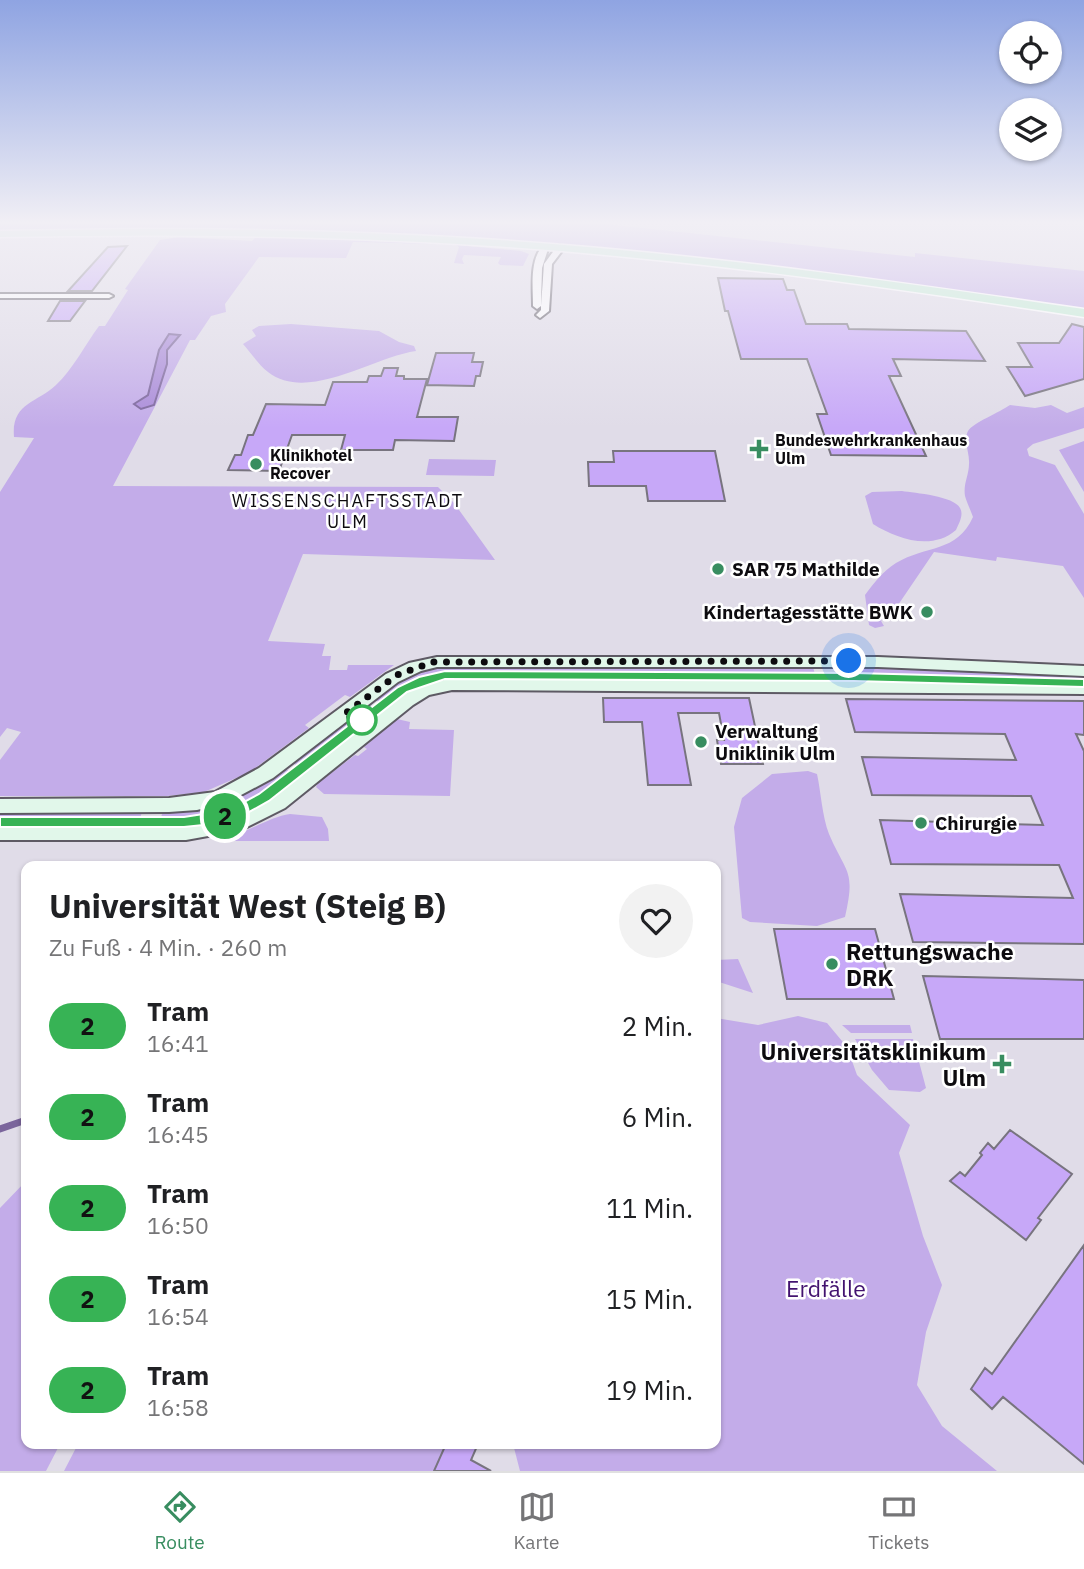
<!DOCTYPE html>
<html lang="de">
<meta charset="utf-8">
<style>
:root{--surface:#fff;--page:#f2f2f2;--text:#202124;--muted:#757577;--line:#e0e0e0;--accent:#388d60}
body{margin:0;font-family:"IBM Plex Sans",sans-serif;background:var(--page);color:var(--text);height:100vh;display:flex;flex-direction:column;font-size:26px;white-space:nowrap}
*{box-sizing:border-box;margin:0}
p{font-size:23px;color:var(--muted)}
.icon{flex:none;width:38px;height:38px;fill:none;stroke:currentColor;stroke-width:2;stroke-linecap:round;stroke-linejoin:round}
.map{position:relative;flex:1;overflow:hidden}
.side{position:absolute;left:21px;top:861px;width:700px;height:588px;display:flex;flex-direction:column;background:var(--surface);border-radius:14px;box-shadow:0 2px 5px #0004}
.side>*{flex:none}
.badge{padding:0 14px;border-radius:23px;font-size:24px;line-height:46px}
.buttons{position:absolute;left:999px;top:21px;display:grid;gap:14px}
.buttons a{display:grid;place-items:center;width:63px;height:63px;border-radius:50%;background:var(--surface);box-shadow:0 2px 5px #0004;font-size:35px}
.you{position:absolute;width:35px;height:35px;margin:-18px;border:5px solid #fff;border-radius:50%;background:#1a73e8;box-shadow:0 0 0 10px #1a73e833}
.map>.badge{position:absolute;translate:-50% -50%;box-shadow:0 0 0 4px #fff}
.round{display:grid;place-items:center;flex:none;width:74px;height:74px;border-radius:37px;background:var(--page)}
.overview{display:flex;align-items:center;justify-content:space-between;height:119px;padding:0 28px}
h1{font-size:33px;font-weight:700;line-height:52px}
ul{padding:0;list-style:none}
li{display:flex;align-items:center;gap:21px;height:91px;padding:0 28px}
li div{flex:1}
li b{display:block;font-size:26px}
li em{font-style:normal}
li .badge{min-width:77px;font-weight:700;text-align:center}
.menu{display:flex;justify-content:space-around;align-items:center;height:98px;border-top:2px solid var(--line);background:var(--surface);font-size:19px;color:var(--muted)}
.menu a{display:grid;justify-items:center;gap:4px}
.menu .active{color:var(--accent)}
.map>svg:first-child{display:block}
.green{fill:#c3ace9}
.water{fill:#aa8bd9;stroke:#7b659c;stroke-width:2}
.lines{fill:none;stroke-linecap:round;stroke-linejoin:round}
.stream{stroke:#7b659c;stroke-width:7}
.building{fill:#c7a8f8;stroke:#78747f;stroke-width:2}
.street-casing{stroke:#5e5a64;stroke-width:4}
.secondary-casing{stroke:#5e5a64;stroke-width:4}
.primary-casing{stroke:#fff;stroke-width:3}
.street{fill:#fff;fill-rule:evenodd}
.secondary{fill:#e1f7ea;fill-rule:evenodd}
.primary{fill:#c2efd4;fill-rule:evenodd}
.tram{stroke:#5a585f;stroke-width:2}
.line{fill:#37b355;stroke:#fff;stroke-width:2}
.walk{stroke:#0d0b0f;stroke-width:7;stroke-dasharray:0 12.6}
.poi-dot{fill:#388d60;stroke:#fff;stroke-width:2.5}
.stop-dot{fill:#fff;stroke:#37b355;stroke-width:3.5}
.labels{text-anchor:middle;dominant-baseline:central;stroke-width:5;stroke-linejoin:round;paint-order:stroke}
.far-poi-label{font-size:16px;font-weight:bold;fill:#0d0b0f;stroke:#fff;text-anchor:start}
.far-neighbourhood-label{font-size:18px;letter-spacing:2px;fill:#0d0b0f;stroke:#fff}
.poi-label{font-size:19px;font-weight:bold;fill:#0d0b0f;stroke:#fff;text-anchor:start}
.near-poi-label{font-size:23px;font-weight:bold;fill:#0d0b0f;stroke:#fff;text-anchor:start}
.near-park-label{font-size:23px;fill:#42126f;stroke:#fff}
</style>
<div class="map">
<svg width="1084" height="1471" viewBox="0 0 1084 1471">
<rect width="100%" height="100%" fill="#e0dce8"/>
<path class="green" d="M0,222H586L915,257V253L1084,271V310L678,255L542,244L440,237L0,232Z
M179,237L252,241L256,237L450,244L353,242L346,258L259,257L225,304L226,312L211,316L195,340H190L113,486L438,487L454,503L495,560L303,554L268,641L325,644L322,656H331L329,670H347L348,665H394L350,697L345,695L305,725L309,728L250,772L204,792L167,796H0V760L21,732L7,728L0,737V492L34,438L14,437C11,403 37,403 56,385C73,369 85,345 99,326H105L128,290L125,289L160,240Z
M456,245L521,251L529,254L523,266L500,265L498,263L501,257L464,255L462,259L464,264L454,263L459,247Z
M291,324L379,331L399,342L414,346L416,351C373,357 308,403 268,372C259,365 251,353 243,344L256,336L252,330L259,326Z
M1010,405L1035,408L1051,405L1067,413L1084,407V428L1033,444L1027,449L1029,456L1055,465L1084,514V598L1063,566L997,557L996,561L934,552L896,608L891,607L881,621L884,626L875,628L869,625L865,595C874,583 883,571 896,563C926,545 957,553 973,517C971,511 967,503 965,496C963,484 969,475 969,464C970,454 963,441 968,431C973,423 1000,412 1010,405Z
M1084,441V492L1059,450Z
M429,459L496,460L494,476L426,475Z
M902,491C915,493 954,496 960,508C964,515 959,523 956,530C932,551 897,539 873,524L865,496L872,492Z
M808,666L813,667L816,678L762,682L463,681L391,707L370,698L390,683L426,667Z
M855,668L1084,675V686L860,684Z
M369,705L379,710L305,769L294,764Z
M397,719L410,722L409,729L454,730L450,796L324,794L316,787L318,783L355,755L358,756L367,749L364,747Z
M282,767L302,778L278,797L218,826L158,828L162,814C179,810 198,812 216,807C241,801 261,783 282,767Z
M808,771L817,774C821,792 822,816 829,834C846,874 856,869 845,917L817,926L750,922L742,918L734,827L742,798L772,774Z
M0,809L139,812H142L137,827L0,830Z
M290,814L322,817L328,829L329,841H215C242,836 268,817 290,814Z
M738,959L753,993L716,981V960Z
M798,1016L827,1023L847,1047L857,1075L910,1125L899,1153L923,1236L942,1285L926,1332L917,1385L942,1426L997,1471H520L513,1444H716V1018L758,1025Z
M842,1025H910L912,1033H851Z
M855,1039H913L926,1088L920,1092L889,1090L872,1070Z
M26,1181V1444H60L46,1471H0V1208Z
M78,1444H478L467,1471H64Z"/>
<path class="water" d="M169,334L180,335L167,350V364L154,405L141,409L134,404L148,395L159,350Z"/>
<g class="lines">
<path class="stream" d="M0,1129L26,1120"/>
</g>
<path class="building" d="M127,246L92,291H68L108,247Z
M718,278L783,279L787,290H794L806,324H847L849,329L966,331L985,361L893,359L901,376H889L926,456L831,455L817,414H827L807,359H741L728,311H725Z
M60,301H85L70,321H48Z
M1072,324L1084,327V379L1025,396L1007,367H1032L1018,343H1059Z
M436,353H474L472,362H483L480,376H476L474,386L427,385Z
M384,368H398L396,376H404V379H427L417,417H458L454,441L395,440L393,450H341L345,435H292L279,471L228,470L235,455H241L248,435H253L266,404L325,405L333,382H367L369,376H381Z
M613,451H715L725,501H648L646,486H589L588,462H614Z
M603,698H749L763,764H721L717,740H724L719,713H678L691,785H648L642,722H604Z
M846,699L1084,701V735L1076,734L1084,751V944L913,942L900,894L1073,898L1059,865L891,864L880,820L1043,825L1031,796L872,795L862,757L1016,760L1005,734L855,732Z
M774,929H875L894,999H787Z
M923,976L1084,980V1039H940Z
M1010,1130L1072,1174L1038,1218L1041,1220L1026,1240L950,1181L960,1172L965,1176L982,1155L980,1153L988,1143L994,1149Z
M1084,1245V1464L1003,1397L992,1409L971,1389L985,1368L992,1374Z
M446,1444H478L471,1460L491,1471H434Z"/>
<g class="lines">
<g class="street-casing">
<path id="street" d="M545,244L549,246L542,268L541,306L544,264L558,245L565,247L552,264L549,311L540,318L536,315L541,310V306L537,309L533,306C533,287 529,257 545,244Z
M0,294H109L113,296L109,298H0Z"/>
</g>
<g class="secondary-casing">
<path id="secondary" d="M437,657H878L1084,666V676L878,667H437L421,671L398,682L273,778L228,802L197,810L169,812L0,813V799L169,798L215,792L259,768L386,674L409,663Z
M452,678L1084,682V694L452,690L429,695L413,705L285,808L241,830L186,840H0V826H186L229,818L271,798L399,697L416,687Z"/>
</g>
<g class="primary-casing">
<path id="primary" d="M141,229C282,229 423,233 564,245C738,259 911,284 1084,309V317C888,287 690,259 492,246C328,235 164,234 0,237V231Z"/>
</g>
<use href="#street" class="street"/>
<use href="#secondary" class="secondary"/>
<use href="#primary" class="primary"/>
<path class="tram" d="M0,822H184L220,818L254,805L403,689L423,680L445,675L854,677L1084,683"/>
</g>
<linearGradient id="sky" x2="0" y2="1"><stop stop-color="#8fa4e2"/><stop offset="0.52" stop-color="#f1eff5"/><stop offset="1" stop-color="#f1eff5" stop-opacity="0"/></linearGradient>
<rect width="1084" height="428" fill="url(#sky)"/>
<path class="line" d="M445,671L854,673L1084,679V687L854,681L445,679L407,692L269,801L240,817L213,824L184,827H0V817H184L229,810L259,794L398,687L419,677Z"/>
<g class="lines">
<path class="walk" d="M362,720L343,715L397,675L433,662L849,661"/>
</g>
<g class="poi-dot">
<path d="M755.5 438.5h7v7h7v7h-7v7h-7v-7h-7v-7h7z"/>
<circle cx="256" cy="464" r="7"/>
<circle cx="718" cy="569" r="7"/>
<circle cx="927" cy="612" r="7"/>
<circle cx="701" cy="742" r="7"/>
<circle cx="921" cy="823" r="7"/>
<circle cx="832" cy="964" r="7"/>
<path d="M998.5 1053.5h7v7h7v7h-7v7h-7v-7h-7v-7h7z"/>
</g>
<circle class="stop-dot" cx="362" cy="720" r="14"/>
<g class="labels">
<g class="far-poi-label">
<text x="775" y="440">Bundeswehrkrankenhaus<tspan x="775" dy="18">Ulm</tspan></text>
<text x="270" y="455">Klinikhotel<tspan x="270" dy="18">Recover</tspan></text>
</g>
<g class="far-neighbourhood-label">
<text x="348" y="500">WISSENSCHAFTSSTADT<tspan x="348" dy="21">ULM</tspan></text>
</g>
<g class="poi-label">
<text x="732" y="569">SAR 75 Mathilde</text>
<text x="913" y="612" text-anchor="end">Kindertagesstätte BWK</text>
<text x="715" y="731">Verwaltung<tspan x="715" dy="22">Uniklinik Ulm</tspan></text>
<text x="935" y="823">Chirurgie</text>
</g>
<g class="near-poi-label">
<text x="846" y="951">Rettungswache<tspan x="846" dy="26">DRK</tspan></text>
<text x="986" y="1051" text-anchor="end">Universitätsklinikum<tspan x="986" dy="26">Ulm</tspan></text>
</g>
<g class="near-park-label">
<text x="826" y="1288">Erdfälle</text>
</g>
</g>
</svg>
<div class="buttons">
<a><svg class="icon" aria-label="locate" viewBox="0 0 24 24"><circle cx="12" cy="12" r="6"/><path d="M12 2v4M12 18v4M2 12h4M18 12h4"/></svg></a>
<a><svg class="icon" aria-label="layers" viewBox="0 0 24 24"><path d="M12 4l9 5-9 5-9-5zM3 14l9 5 9-5"/></svg></a>
</div>
<div class="you" style="left:849px;top:661px"></div>
<b class="badge" style="left:225px;top:816px;background:#37b355;color:#111">2</b>
<section class="side">
<div class="overview"><div><h1>Universität West (Steig B)</h1><p>Zu Fuß · 4 Min. · 260 m</p></div><a class="round"><svg class="icon" aria-label="heart" viewBox="0 0 24 24"><path d="M12 20l-8-8c-3-5 5-10 8-4 3-6 11-1 8 4z"/></svg></a></div>
<ul>
<li><span class="badge" style="background:#37b355;color:#111">2</span><div><b>Tram</b><p>16:41</p></div><em>2 Min.</em></li>
<li><span class="badge" style="background:#37b355;color:#111">2</span><div><b>Tram</b><p>16:45</p></div><em>6 Min.</em></li>
<li><span class="badge" style="background:#37b355;color:#111">2</span><div><b>Tram</b><p>16:50</p></div><em>11 Min.</em></li>
<li><span class="badge" style="background:#37b355;color:#111">2</span><div><b>Tram</b><p>16:54</p></div><em>15 Min.</em></li>
<li><span class="badge" style="background:#37b355;color:#111">2</span><div><b>Tram</b><p>16:58</p></div><em>19 Min.</em></li>
</ul>
</section>
</div>
<nav class="menu">
<a class="active"><svg class="icon" aria-label="directions" viewBox="0 0 24 24"><path d="M12 3l9 9-9 9-9-9zM9 14v-3h6M13 9l2 2-2 2"/></svg>Route</a>
<a><svg class="icon" aria-label="map" viewBox="0 0 24 24"><path d="M3 6l6-2 6 2 6-2v14l-6 2-6-2-6 2zM9 4v14M15 6v14"/></svg>Karte</a>
<a><svg class="icon" aria-label="tickets" viewBox="0 0 24 24"><path d="M3 7h18v10H3zM15 7v10"/></svg>Tickets</a>
</nav>
